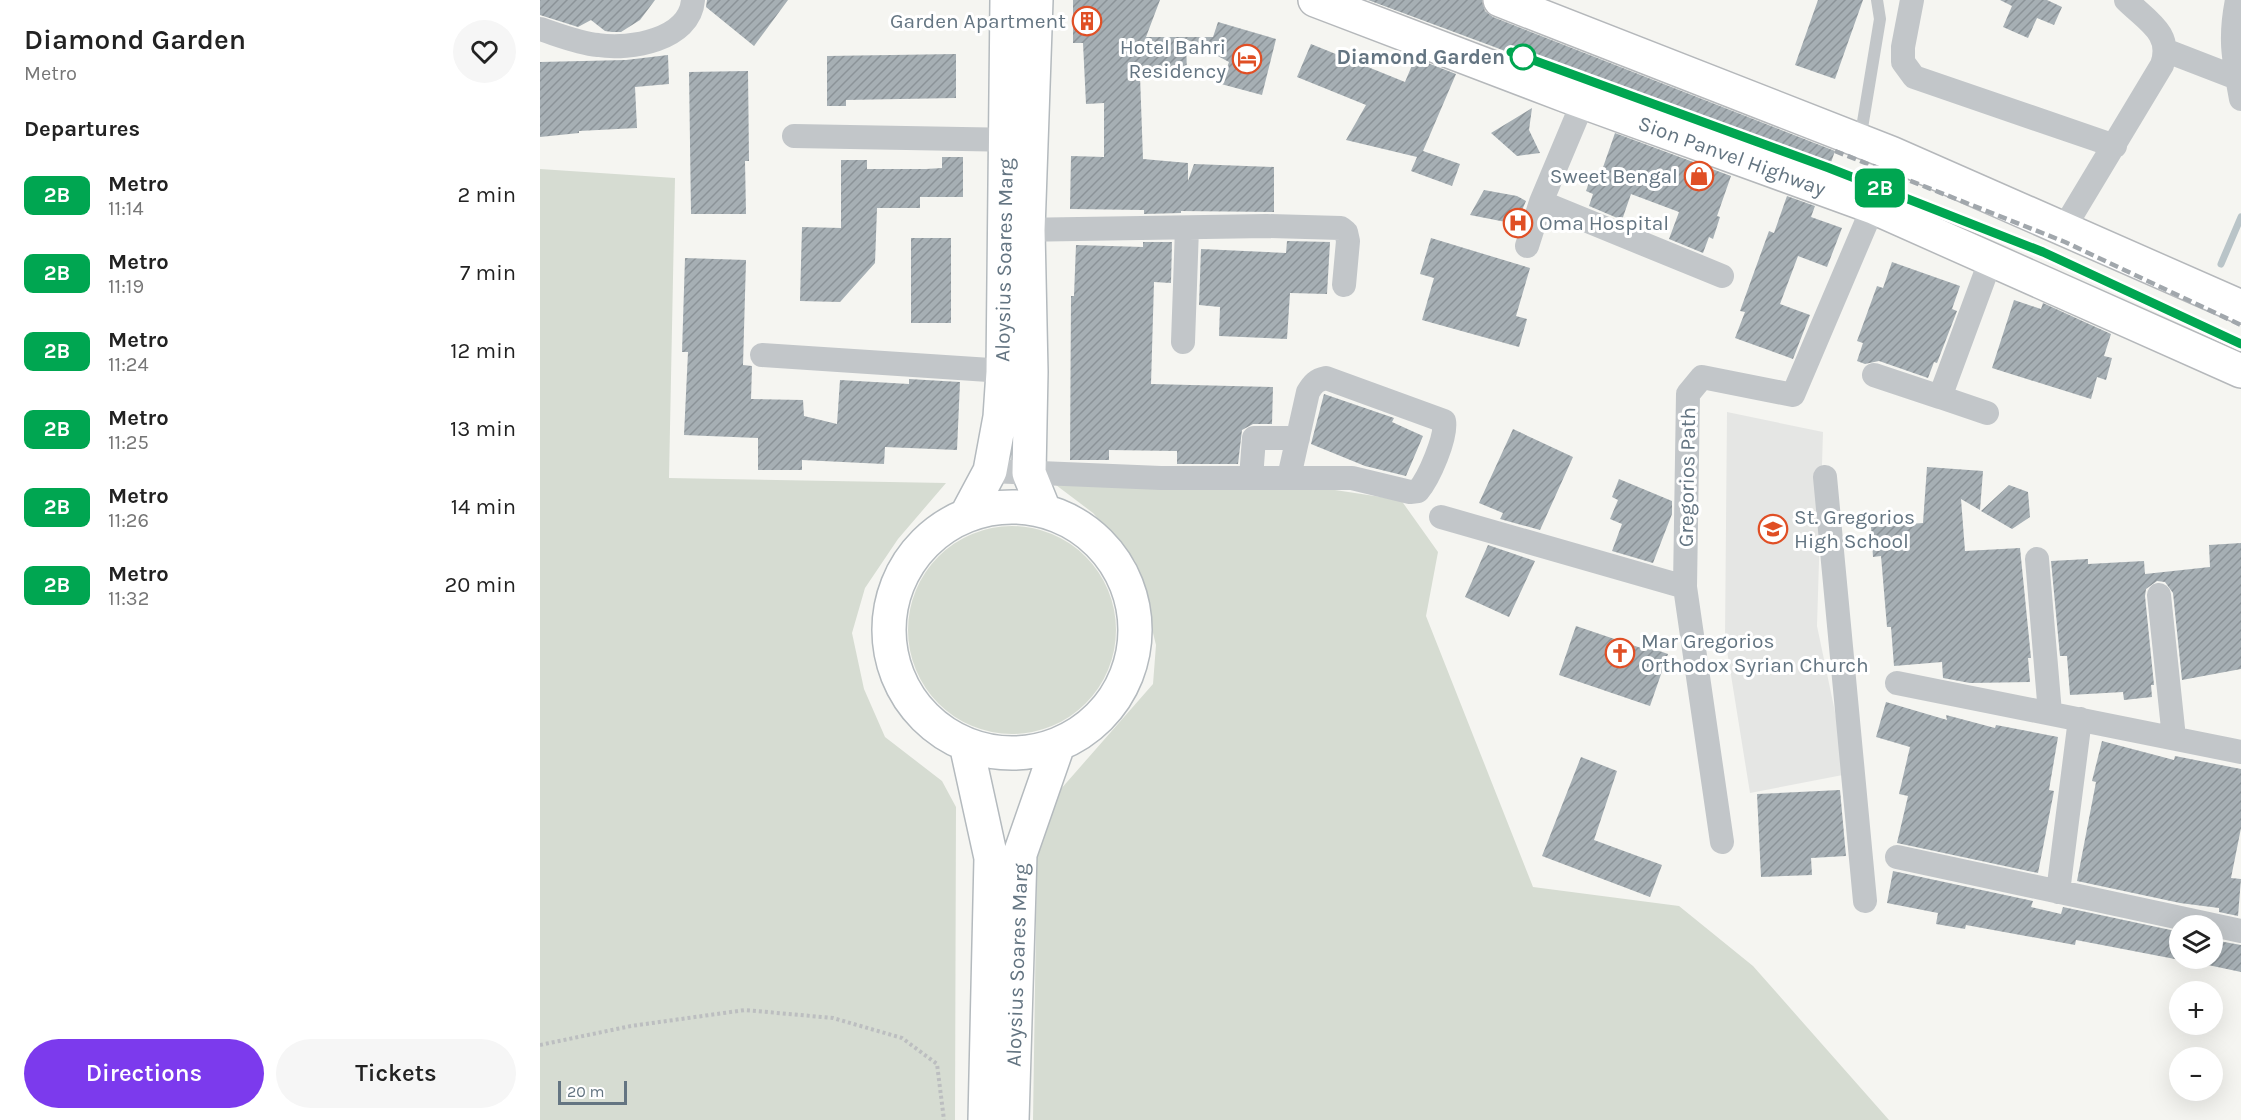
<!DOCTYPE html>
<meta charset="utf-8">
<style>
:root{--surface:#fff;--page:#f6f6f6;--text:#222;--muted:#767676;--accent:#7c3aed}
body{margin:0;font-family:Karla,sans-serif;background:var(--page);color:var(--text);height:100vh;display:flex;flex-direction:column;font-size:22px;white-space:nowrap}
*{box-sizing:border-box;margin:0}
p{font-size:20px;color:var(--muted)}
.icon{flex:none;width:33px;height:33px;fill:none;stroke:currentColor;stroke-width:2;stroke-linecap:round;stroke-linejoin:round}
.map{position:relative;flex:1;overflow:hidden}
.sheet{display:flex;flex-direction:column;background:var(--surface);width:540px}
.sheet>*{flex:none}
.badge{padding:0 12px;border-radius:9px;font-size:21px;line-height:39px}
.controls{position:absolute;left:1629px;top:915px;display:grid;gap:12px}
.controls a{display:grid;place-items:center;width:54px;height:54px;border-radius:50%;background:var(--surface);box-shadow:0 6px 24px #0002;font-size:30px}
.scale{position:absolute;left:18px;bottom:15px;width:69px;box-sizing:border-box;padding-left:6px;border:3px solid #647582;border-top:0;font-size:16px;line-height:21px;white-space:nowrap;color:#647582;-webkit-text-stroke:4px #fff;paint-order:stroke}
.map>.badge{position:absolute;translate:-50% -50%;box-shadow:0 0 0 3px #fff}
h2{padding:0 24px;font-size:22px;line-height:54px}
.round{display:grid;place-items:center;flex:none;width:63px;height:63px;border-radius:32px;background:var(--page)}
.head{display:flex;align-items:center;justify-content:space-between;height:102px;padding:0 24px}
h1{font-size:28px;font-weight:600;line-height:45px}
.primary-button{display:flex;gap:12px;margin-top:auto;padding:12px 24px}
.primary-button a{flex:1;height:69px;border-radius:36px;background:var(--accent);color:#fff;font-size:24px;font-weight:600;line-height:69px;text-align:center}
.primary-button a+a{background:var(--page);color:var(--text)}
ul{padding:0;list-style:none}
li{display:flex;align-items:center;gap:18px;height:78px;padding:0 24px}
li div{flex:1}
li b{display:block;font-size:22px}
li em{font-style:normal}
li .badge{min-width:66px;font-weight:700;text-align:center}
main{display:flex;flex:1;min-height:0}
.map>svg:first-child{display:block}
.built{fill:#e5e6e4}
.green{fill:#d6dcd2}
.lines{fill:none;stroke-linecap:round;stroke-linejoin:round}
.stream{stroke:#b9c4c8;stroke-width:7}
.building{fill:url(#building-hatch)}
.secondary-casing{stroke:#b4babe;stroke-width:36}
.trunk-casing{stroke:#b5b8bb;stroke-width:36}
.path{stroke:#bcbec0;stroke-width:4;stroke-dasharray:3 3;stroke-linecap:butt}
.service{stroke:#c2c6c9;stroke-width:12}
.minor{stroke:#c2c6c9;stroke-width:24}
.secondary{stroke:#fff;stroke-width:33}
.trunk{stroke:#fff;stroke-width:33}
.rail{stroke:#a1a7ac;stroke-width:4.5;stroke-dasharray:9 4.5;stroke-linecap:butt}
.line-casing{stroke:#fff;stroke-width:14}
.line{stroke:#00a651;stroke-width:9}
.stop-dot{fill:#fff;stroke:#00a651;stroke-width:3}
.labels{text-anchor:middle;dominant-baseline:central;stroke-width:6;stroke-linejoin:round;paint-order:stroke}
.poi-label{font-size:21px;fill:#647582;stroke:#fff;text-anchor:end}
.stop-label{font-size:21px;font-weight:bold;fill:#647582;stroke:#fff;text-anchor:end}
.street-label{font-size:21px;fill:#647582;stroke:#fff}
</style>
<main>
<section class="sheet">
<div class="head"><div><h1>Diamond Garden</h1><p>Metro</p></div><a class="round"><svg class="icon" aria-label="heart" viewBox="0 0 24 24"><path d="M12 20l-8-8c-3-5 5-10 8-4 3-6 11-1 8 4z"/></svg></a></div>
<h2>Departures</h2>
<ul>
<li><span class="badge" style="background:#00a651;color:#fff">2B</span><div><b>Metro</b><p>11:14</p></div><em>2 min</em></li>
<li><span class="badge" style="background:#00a651;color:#fff">2B</span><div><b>Metro</b><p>11:19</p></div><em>7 min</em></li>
<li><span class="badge" style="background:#00a651;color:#fff">2B</span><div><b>Metro</b><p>11:24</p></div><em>12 min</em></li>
<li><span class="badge" style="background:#00a651;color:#fff">2B</span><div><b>Metro</b><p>11:25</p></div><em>13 min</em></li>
<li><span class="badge" style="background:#00a651;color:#fff">2B</span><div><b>Metro</b><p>11:26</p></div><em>14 min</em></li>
<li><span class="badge" style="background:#00a651;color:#fff">2B</span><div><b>Metro</b><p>11:32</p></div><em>20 min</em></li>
</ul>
<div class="primary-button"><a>Directions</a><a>Tickets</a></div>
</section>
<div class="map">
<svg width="1701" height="1120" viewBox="0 0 1701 1120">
<defs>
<pattern id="building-hatch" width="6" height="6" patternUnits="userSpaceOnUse" patternTransform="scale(1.5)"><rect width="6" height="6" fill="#a6afb4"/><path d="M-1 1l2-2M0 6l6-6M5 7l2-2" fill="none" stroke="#8b9398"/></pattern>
</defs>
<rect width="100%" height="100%" fill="#f5f5f1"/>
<path class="built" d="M1187,412L1283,432L1277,626L1308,774L1210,793L1185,638Z"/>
<path class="green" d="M0,169L135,178L129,478L406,483L358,539L325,588L312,633L324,689L345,737L402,781L416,807L415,1120H0Z
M516,485L795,490L861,500L898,552L886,616L993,887L1139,906L1213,966L1349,1120H493L497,856L520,790L613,684L616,645L595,561L553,513Z
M368 630a104 104 0 1 1 208 0a104 104 0 1 1-208 0Z"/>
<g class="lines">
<path class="stream" d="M1681,264L1701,217"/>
</g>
<path class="building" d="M0,0H115L100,20L81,32H72L65,31L51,20L38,27L0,15Z
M167,0H248L214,46L166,7Z
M533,0H620L606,37H673L678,22L736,39L722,95L681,84L689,62L646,39L647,75L600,76L603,159L648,163V181L654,164L734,167V212L641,211V213L604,214V210L530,209L531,156L564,157V103L546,104L543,43H533Z
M828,0H942L945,11L953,17L1295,151L1288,171Z
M1278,0H1323L1295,79L1255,65Z
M1460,0H1507L1522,7L1514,25L1497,18L1488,38L1463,27L1472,6Z
M771,44L865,82L875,58L916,74L883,151L920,164L912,186L871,171L877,157L806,140L826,105L757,77Z
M416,54V98L306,100V106H287V56Z
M128,55L129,84L95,87L97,128L39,131V133L0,137V62L86,60Z
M208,71L209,161H205L206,214H151L149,72Z
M992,108L989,130L1000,153L977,156L951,133Z
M1075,133L1191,176L1177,216L1180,217L1173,239L1169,237L1163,253L1129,239L1139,212L1091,194L1082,220L1049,206L1053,194L1046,191L1053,171L1061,173Z
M402,157H423V197H380V208H337L335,263L300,302L260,301L262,227L301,228V160H327V169H386L402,168Z
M944,190L977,196L986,201L976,224L930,215Z
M1247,196L1275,206L1271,217L1302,228L1287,267L1258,256L1240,304L1270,315L1253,359L1195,338L1205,312L1200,311L1229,231L1234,233Z
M371,238H411V323H371Z
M891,238L990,268L976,316L987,319L979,347L882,320L894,278L880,274Z
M747,241L790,242L787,294L750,293L747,339L679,336L680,307L659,305L661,249L746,253Z
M603,242H632L631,283L614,282L611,384L733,387L732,424H713L702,430L698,464H637V451L569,450V460H530L531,296H534L536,245L603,247Z
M145,258L206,260L203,365L212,366L211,399L263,400L264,416L297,424L300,380L369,384V379L420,382L417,450L345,447L344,464L262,460V470H218V438L144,435L148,352H142Z
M1352,262L1420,286L1412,309L1417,311L1397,363L1394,362L1388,378L1339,361L1325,364L1317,361L1323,343L1317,341L1337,286L1343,288Z
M1474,300L1501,309L1503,303L1571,334L1564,356L1572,358L1566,380L1557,377L1551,399L1452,368Z
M784,394L854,418L852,422L883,436L866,476L825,466L771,444Z
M973,429L1033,457L1000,530L960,519L963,513L939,503Z
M1387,467L1443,471L1440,510L1421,499L1425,551L1480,548L1491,658H1488L1490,682L1430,683L1403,678L1402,662L1354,666L1351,627H1347L1341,556L1333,557L1331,527L1383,523Z
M1079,479L1132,501V514L1113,563L1072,551L1082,524L1070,519L1078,500L1072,497Z
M1469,485L1488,492L1490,517L1472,529L1441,511Z
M1701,543V669L1642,680L1633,593L1625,582L1617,581L1606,589L1605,596L1614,685H1611L1612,697L1584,700L1583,692L1530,695L1527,656H1520L1511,561L1548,559V564L1604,561L1605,574L1670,567L1669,545Z
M948,545L995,561L969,617L925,597Z
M1036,626L1104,649L1105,646L1128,654L1110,706L1019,675Z
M1346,702L1407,720L1406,715L1455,728L1456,725L1518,737L1509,790L1514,791L1498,873L1357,843L1368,796L1359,794L1370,747L1336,737Z
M1562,741L1634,760L1635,756L1701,769V828L1691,878L1701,879L1698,916L1679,912V908L1640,903L1537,881L1556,782L1552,781Z
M1041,757L1077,771L1054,840L1122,865L1110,897L1002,856Z
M1300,790L1306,856L1271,858L1272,875L1221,877L1217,794Z
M1353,871L1493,901L1491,907L1521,914L1523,907L1640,932V960L1536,940L1535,945L1426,925L1425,929L1396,924L1398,913L1347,903Z
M1673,940L1701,945V972L1668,965L1670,958H1672Z"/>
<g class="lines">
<g class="secondary-casing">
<path id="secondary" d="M496,0L488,230L491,372L489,473L504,510
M349 630a123 123 0 1 1 246 0a123 123 0 1 1-246 0Z
M427,514L450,471L460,417L463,372L467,0
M426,744L451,858L445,1120
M472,1120L480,854L518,745"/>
</g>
<g class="trunk-casing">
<path id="trunk" d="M775,0L1027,96L1333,207L1701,371
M960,0L1351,153L1701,307"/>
</g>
<path class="path" d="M0,1045L91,1026L205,1010L293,1018L362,1038L397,1064L404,1120"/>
<path class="service" d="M1320,140L1340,19L1337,0"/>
<path class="minor" d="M1372,0L1363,47V62L1374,77L1575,146
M1697,0C1689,40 1694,60 1701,99
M0,29C19,35 38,43 58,45C90,50 150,40 153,0
M1627,51L1697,78
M254,136L480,140
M1001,202L1043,102
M1524,228L1622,65C1633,33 1607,21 1586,0
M473,230L727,226L801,228L806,232L808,241L804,285
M987,246L1001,202L1182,276
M643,342L647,228
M222,355L480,372
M1334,375L1400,397L1451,259
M1400,397L1447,413
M450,471L621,478H812L870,492L878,491C889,478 907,437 904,421L786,378C776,380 773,384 768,392L749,477
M1285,477L1325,901
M711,478L714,438H758
M901,517L1145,587
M1497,559L1510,713
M1619,595L1634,738
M1357,683L1701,752
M1182,842L1145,587L1148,394L1162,377L1253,395L1333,207
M1357,857L1701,931
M1518,892L1540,719"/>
<use href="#secondary" class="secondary"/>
<use href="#trunk" class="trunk"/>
<path class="rail" d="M1295,151L1525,242L1701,325
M1289,168L1504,251L1701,344"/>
</g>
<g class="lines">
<g class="line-casing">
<path id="line" d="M971,52L1289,168L1503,252L1701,344"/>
</g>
<use href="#line" class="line"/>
</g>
<defs>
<g id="building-ring" transform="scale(1.5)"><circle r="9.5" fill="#fff" stroke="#e04f25" stroke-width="1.5"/><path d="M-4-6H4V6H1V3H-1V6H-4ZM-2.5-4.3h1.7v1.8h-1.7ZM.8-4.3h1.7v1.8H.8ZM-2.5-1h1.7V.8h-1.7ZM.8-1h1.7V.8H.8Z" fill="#e04f25"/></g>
<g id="hotel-ring" transform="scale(1.5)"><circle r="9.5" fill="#fff" stroke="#e04f25" stroke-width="1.5"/><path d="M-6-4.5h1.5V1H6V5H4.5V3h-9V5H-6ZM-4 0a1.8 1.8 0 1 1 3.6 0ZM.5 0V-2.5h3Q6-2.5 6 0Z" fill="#e04f25"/></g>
<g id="shop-ring" transform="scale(1.5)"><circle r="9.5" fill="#fff" stroke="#e04f25" stroke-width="1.5"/><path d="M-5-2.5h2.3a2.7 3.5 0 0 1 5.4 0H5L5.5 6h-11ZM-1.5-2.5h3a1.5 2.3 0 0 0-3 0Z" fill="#e04f25"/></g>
<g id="hospital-ring" transform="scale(1.5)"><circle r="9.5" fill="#fff" stroke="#e04f25" stroke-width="1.5"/><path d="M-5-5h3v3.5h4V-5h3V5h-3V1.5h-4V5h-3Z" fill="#e04f25"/></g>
<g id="school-ring" transform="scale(1.5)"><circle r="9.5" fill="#fff" stroke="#e04f25" stroke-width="1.5"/><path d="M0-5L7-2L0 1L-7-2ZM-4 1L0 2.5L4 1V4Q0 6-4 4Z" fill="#e04f25"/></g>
<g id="church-ring" transform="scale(1.5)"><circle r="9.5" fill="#fff" stroke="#e04f25" stroke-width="1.5"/><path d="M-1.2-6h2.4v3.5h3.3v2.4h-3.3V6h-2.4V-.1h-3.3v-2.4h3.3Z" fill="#e04f25"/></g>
</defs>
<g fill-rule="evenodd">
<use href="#building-ring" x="547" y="21"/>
<use href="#hotel-ring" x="707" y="59"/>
<use href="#shop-ring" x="1159" y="176"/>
<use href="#hospital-ring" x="978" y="223"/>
<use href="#school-ring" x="1233" y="529"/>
<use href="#church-ring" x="1080" y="653"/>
</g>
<circle class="stop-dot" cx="983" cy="57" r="12"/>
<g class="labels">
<g class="poi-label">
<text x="526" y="21">Garden Apartment</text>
<text x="686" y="47">Hotel Bahri<tspan x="686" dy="24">Residency</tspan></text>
<text x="1138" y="176">Sweet Bengal</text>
<text x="999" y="223" text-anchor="start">Oma Hospital</text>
<text x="1254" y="517" text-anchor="start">St. Gregorios<tspan x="1254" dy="24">High School</tspan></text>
<text x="1101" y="641" text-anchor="start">Mar Gregorios<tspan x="1101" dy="24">Orthodox Syrian Church</tspan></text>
</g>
<g class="stop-label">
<text x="965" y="57">Diamond Garden</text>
</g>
<g class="street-label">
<text transform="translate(1192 156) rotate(20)">Sion Panvel Highway</text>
<text transform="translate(464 260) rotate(-89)">Aloysius Soares Marg</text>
<text transform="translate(1147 477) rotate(-89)">Gregorios Path</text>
<text transform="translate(477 965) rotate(-88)">Aloysius Soares Marg</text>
</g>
</g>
</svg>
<div class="controls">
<a><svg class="icon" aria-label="layers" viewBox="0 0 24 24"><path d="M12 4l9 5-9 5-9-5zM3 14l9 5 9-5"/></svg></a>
<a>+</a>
<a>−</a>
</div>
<div class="scale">20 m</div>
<b class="badge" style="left:1340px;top:188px;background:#00a651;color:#fff">2B</b>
</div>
</main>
